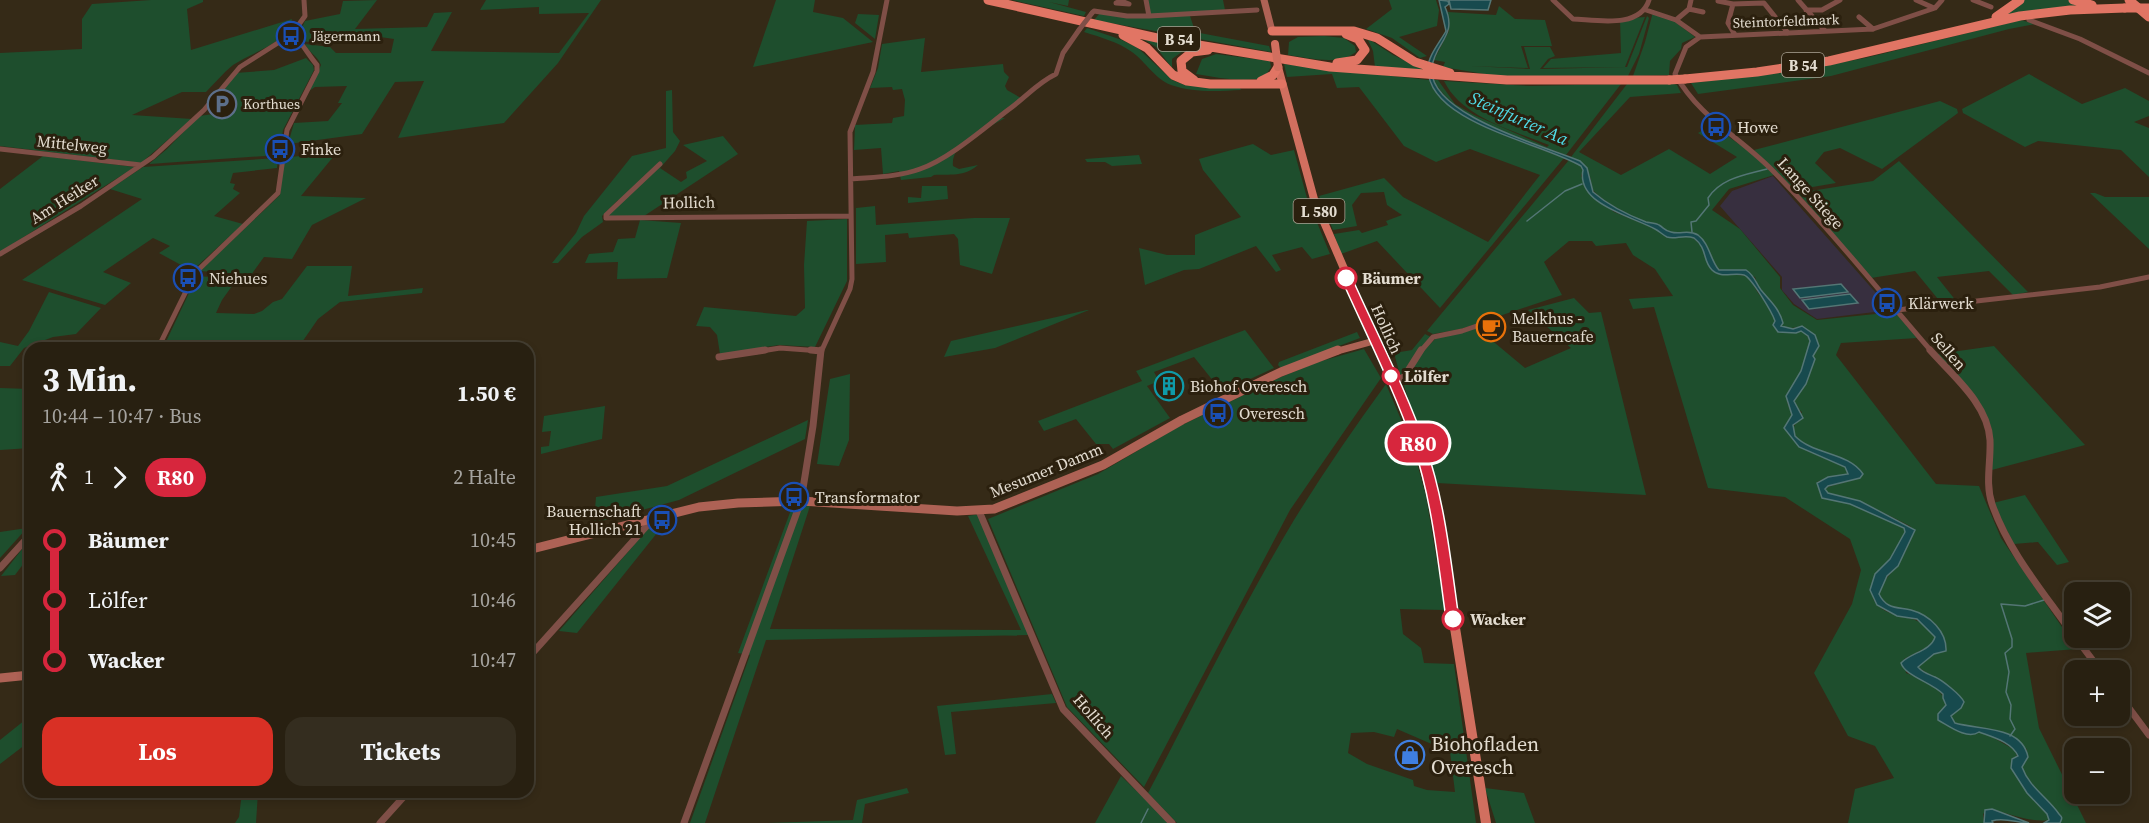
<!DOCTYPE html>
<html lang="de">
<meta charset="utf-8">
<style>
:root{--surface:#282011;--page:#342d1f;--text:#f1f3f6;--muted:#a5a39f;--line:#443e31;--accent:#d93025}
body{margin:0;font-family:"Source Serif 4",serif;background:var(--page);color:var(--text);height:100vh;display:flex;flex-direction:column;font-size:22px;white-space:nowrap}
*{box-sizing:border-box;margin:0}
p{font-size:20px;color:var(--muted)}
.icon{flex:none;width:33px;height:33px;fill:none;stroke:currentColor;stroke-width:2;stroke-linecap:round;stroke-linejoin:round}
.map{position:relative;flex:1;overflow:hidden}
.sheet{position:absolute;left:24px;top:342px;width:510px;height:456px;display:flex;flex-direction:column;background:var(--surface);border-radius:18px;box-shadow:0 3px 9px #0003,0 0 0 2px var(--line)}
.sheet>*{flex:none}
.badge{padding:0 12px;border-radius:20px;font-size:21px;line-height:39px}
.fabs{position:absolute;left:2064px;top:582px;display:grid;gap:12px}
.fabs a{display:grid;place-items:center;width:66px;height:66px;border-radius:12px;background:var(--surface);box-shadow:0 3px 9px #0003,0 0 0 2px var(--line);font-size:30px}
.map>.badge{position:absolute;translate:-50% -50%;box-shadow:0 0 0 3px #fff}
.legs{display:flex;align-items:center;gap:9px;height:66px;padding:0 18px;font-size:20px}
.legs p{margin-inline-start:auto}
.summary{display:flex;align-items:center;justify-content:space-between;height:102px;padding:0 18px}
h1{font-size:33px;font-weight:700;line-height:45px}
.action{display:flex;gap:12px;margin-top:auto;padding:12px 18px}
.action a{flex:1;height:69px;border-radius:18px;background:var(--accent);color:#fff;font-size:24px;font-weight:700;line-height:69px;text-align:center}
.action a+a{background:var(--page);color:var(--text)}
ul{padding:0 18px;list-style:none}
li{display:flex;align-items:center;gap:21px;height:60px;font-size:22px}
li i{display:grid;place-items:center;width:9px;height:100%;margin:0 8px;background:currentColor}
li i::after{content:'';width:15px;height:15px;margin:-8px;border:4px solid;border-radius:50%;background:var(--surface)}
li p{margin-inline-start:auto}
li:first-child i{background:linear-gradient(#0000 50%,currentColor 0)}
li:last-child i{background:linear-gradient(currentColor 50%,#0000 0)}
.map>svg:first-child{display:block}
.industrial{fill:#372f3f}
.green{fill:#1e4e2d;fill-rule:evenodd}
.water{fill:#174a4e;stroke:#547675;stroke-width:1.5}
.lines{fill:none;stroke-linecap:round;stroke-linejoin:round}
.stream{stroke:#547675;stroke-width:1.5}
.minor-far1{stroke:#7f4f47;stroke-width:5}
.minor{stroke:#7f4f47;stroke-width:7}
.secondary-far1{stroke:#ae6255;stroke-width:7}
.secondary{stroke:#ae6255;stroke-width:9}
.primary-far1{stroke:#d16f5f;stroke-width:8}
.primary{stroke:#d16f5f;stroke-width:10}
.trunk{stroke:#e17564;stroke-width:9}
.minor-bridge{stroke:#7f4f47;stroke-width:5}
.primary-bridge{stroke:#d16f5f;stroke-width:8}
.trunk-bridge{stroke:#e17564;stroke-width:9}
.line-1{fill:#d7263d;stroke:#fff;stroke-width:1.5}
.stop-1-dot{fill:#fff;stroke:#d7263d;stroke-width:3}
.labels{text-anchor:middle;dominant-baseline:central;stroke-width:6;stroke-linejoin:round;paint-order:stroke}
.far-street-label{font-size:14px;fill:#e3dcd0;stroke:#2b200e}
.far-poi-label{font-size:14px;fill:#e3dcd0;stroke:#2b200e;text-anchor:start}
.shield{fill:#2b200e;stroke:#aca496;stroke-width:1.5}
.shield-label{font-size:15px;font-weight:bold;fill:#e3dcd0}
.poi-label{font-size:16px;fill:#e3dcd0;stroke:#2b200e;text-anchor:start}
.street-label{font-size:16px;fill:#e3dcd0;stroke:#2b200e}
.stop-label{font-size:16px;font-weight:bold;fill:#e3dcd0;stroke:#2b200e;text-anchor:start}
.water-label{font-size:18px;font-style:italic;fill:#4fdbe7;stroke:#2b200e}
.near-poi-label{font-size:20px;fill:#e3dcd0;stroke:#2b200e;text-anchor:start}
</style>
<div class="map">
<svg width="2149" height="823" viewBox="0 0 2149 823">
<rect width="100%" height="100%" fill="#352a17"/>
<path class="industrial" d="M1773,176L1793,199L1891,310L1817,319L1794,304L1782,290V277L1720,206L1732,191Z"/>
<path class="green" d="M151,0H203V2L187,9L191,50L292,19C287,44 252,52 233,65C223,73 215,83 206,92H182L132,115L192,119L141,163L0,146V53L82,49V19L92,4Z
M377,0L355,29L427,27L434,13L452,12L431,51L559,53L589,13L539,14V7L480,10L486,0H601L558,63L504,123L398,138L424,81L395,82L362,134L288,144L294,123L328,121L342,103H338L347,86L315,87L309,91L321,65C318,56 309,53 305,44L330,47L336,53H391L394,39L346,32L328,45L302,41L300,32L305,21L340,14L343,1Z
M776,0H815L813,12L843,18L873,42L753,67Z
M1012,0H1069L1068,6L1049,2L1086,12L1084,16Z
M1147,0H1223L1225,10L1150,15Z
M1389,0H1436L1439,10L1437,26L1399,37L1427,56L1420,58L1392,38L1366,29L1392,9Z
M2023,0H2070L2094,6L1996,19Z
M1499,6L1515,19L1545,20L1552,46H1521L1528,68L1470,66L1530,69L1524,47H1550L1555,56L1548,59L1540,69L1627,67L1647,16L1649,18L1639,54L1628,76H1496L1443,67L1445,62L1434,60L1449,31L1448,12L1496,15Z
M1653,12L1674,21L1695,37L1682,43L1681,49L1670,61L1669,75L1633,76L1645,42Z
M1100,13L1190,16L1195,31L1168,27L1269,46L1271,52L1094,20Z
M858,14L879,15L875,39L855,23Z
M1645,17L1625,67L1543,68L1551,59L1621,53L1620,19Z
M2021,20L2035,24L2009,29L1831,76L1698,94L1691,83L1797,71L1865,58Z
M1087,28L1122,40L1138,48L1172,80L1185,85L1240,88L1241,90C1218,91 1194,93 1171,85C1155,79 1146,62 1132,52C1118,42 1100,37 1084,32Z
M1324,36L1344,38L1355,46L1356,52C1338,66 1310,58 1288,55L1289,42L1298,37Z
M1140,37L1168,41L1186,49L1172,59V68L1156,47Z
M925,38L921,72L1003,64L1004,72L1009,77L1005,86L1007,90L1021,98L996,118H1005C987,129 950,142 953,166L959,169L978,165C965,177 949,174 934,175L931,177L901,180L899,171L883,174L881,148L854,150L855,125L892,123L893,118L904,116L905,100L902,89L893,90L892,87L870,88L878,68L882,44Z
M1367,38L1393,55L1426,70L1375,67L1373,51Z
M1216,54L1270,61L1271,67L1264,78C1241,82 1219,78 1196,74L1202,59Z
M306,58L313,65L314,70L283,130L279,155L149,164L167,149L199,116L228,112L236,98L215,100L235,73L274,70Z
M1284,64L1429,80C1441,117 1529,144 1564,158L1440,308L1377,241L1341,254L1334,234L1359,230L1362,233L1388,225L1386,221L1402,215L1387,205L1384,192L1361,193L1352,205L1357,226L1333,230L1319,196L1384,178L1403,197L1488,242L1540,175L1470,149L1436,162L1404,146L1359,87L1337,88L1332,74L1287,77Z
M2029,74L2082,104L2125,88L2149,101V116L2134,122L2149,128V177L2121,150L2038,141L2025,147L1963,113L1962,109Z
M1434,80H1438L1455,104L1474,115L1547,147L1549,145C1513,130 1462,118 1444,81L1530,86L1621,84L1566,155C1526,140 1452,119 1434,80Z
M1671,83L1677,85L1681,93L1630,97L1579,152L1621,175L1669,149L1710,174L1737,157L1698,133L1712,125L1760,159L1774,175L1729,189L1712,210L1740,229L1780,277V288L1793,305L1817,320L1895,312L1917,338L1841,343L1836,355L1936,484L1979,486L2001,538L2077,649L2026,653L2039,728L2086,823H2060C2064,808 2024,787 2022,768C2021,763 2025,755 2027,749L1955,723L1951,716L1955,713L1956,692L1918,667L1937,652V625C1930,621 1924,615 1916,612C1901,606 1888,611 1879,594C1882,580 1889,577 1897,566C1901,562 1912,538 1914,532L1910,526L1860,501L1828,493L1825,489L1828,487L1860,478C1857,473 1854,465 1849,462C1831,451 1802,452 1792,430L1802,412L1796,407L1794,397L1806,384L1815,359L1813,356L1815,350V335L1798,327L1786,329L1781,326C1779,299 1761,299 1755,277L1737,270H1720C1710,260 1710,244 1698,235C1688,229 1681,235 1671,232C1665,231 1664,228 1659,225C1655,223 1650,223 1646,222C1632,217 1597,199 1591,187C1593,172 1582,165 1571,157L1627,84Z
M672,90L673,132L680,141L675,151L660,168L681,182L687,178L686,172L707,161L683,145L723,136L738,154L641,218L607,217L625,198L618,200L602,216L603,222L582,237L558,263H552L576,233L584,216L632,156L666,148V91Z
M1940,101L1957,109L1958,113L1882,169L1840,148L1824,152L1815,163L1836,183L1795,190L1754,150Z
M1253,144L1271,155L1294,150L1307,198L1330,254L1312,259L1302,247L1272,255L1281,270L1276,272L1256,246L1199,269L1184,270L1145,285L1139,248L1167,255H1195V235L1241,217L1203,170L1199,159Z
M338,151L301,196L366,198L312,225L292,259L264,257L251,275L200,271L280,195L284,158Z
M1139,155L1142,164L1112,166L1105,162H1087L1085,159Z
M43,156L135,167L0,252V189Z
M278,158L277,168L233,173L230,183L235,184L233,189L240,193L214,216L243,224L192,271L159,253L170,246L153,238L103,272L131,283L105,305L22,280L142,199L110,189L143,167Z
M1569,160L1581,166L1583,170L1581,176L1598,199L1614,212L1656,229L1667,237L1690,236C1705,245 1707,260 1716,273L1748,276L1758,293L1771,309L1775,321L1773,325L1778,332L1796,333L1801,331C1805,334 1810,337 1810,342C1809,363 1792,382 1787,402L1792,415L1784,428L1807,451L1845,467L1849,474L1828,477L1817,482L1822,498L1850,504L1904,528L1905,532L1890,559L1873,599C1889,625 1918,608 1935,637L1931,645L1904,659L1906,673C1924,680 1940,685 1947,705L1938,714L1939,720L1962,733L1979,732L1992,737L2015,750L2027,793L2047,814L2049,820C2031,823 2008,813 1990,809L1983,814L1984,823H1848L1855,789L1894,778L1875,746L1848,736L1814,673L1852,604L1861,570L1850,539L1785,497L1708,488L1654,307L1633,309L1629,299L1673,296L1655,269L1633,255L1626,243L1596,246L1592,241H1569L1544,262L1562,295L1461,329L1433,334L1427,331Z
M1899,161L2028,292L2013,295L1989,271L1937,277L1957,302L1942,304L1915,271L1871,278L1798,193L1873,181Z
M922,186H947L948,199L908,203V197L921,198Z
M2090,193H2095L2105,197H2149V249Z
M875,206L876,225L974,218H1010L992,274L960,265L958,239L954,234L909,238L908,233L885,235L886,262L856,264V208Z
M847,219V281L815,347L779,345L720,354L717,335L710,327L696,326L704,307L796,316L805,308L804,265L807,221Z
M640,220L681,223L667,278L617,279L618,262L585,263L589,254L613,252L618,239L635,238Z
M307,266H352L348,296L423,288L422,293L340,302L318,319L298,348H163L197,276L237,279L222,300L216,313L254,314L262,311L273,302L282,299Z
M49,292L101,308L76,334L53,337L24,348L10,366H0V342L18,346L29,331Z
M1574,298L1589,313L1601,312L1646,495L1437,483L1404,386L1418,357L1435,339L1477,328L1525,368L1571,348L1528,310Z
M1087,310H1089L995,348L944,357L951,341Z
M1245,330L1274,368L1222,392L1194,357L1154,372L1159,381L1147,386L1170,418L1113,449L1109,444H1096L1076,419L1044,431L1038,421L1142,381L1136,371Z
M1357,332L1360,338L1281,368L1278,365L1279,362Z
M1425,334L1431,337L1403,374L1400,375L1394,353L1412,350Z
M1994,346L2085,445L1988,471L1992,430L1984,410L1937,354Z
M1364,349L1381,378L1290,510L1144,787L1067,707L988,519L1098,474L1178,427L1281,377L1318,362Z
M850,374L849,440L839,466L817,464L830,379Z
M1386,384L1413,448L1426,496L1445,610L1400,609L1403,634L1421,648L1424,663L1454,664L1476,823H1177L1148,793C1196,702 1241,608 1294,520C1323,473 1354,428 1386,384ZM1397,729L1450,752L1455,792L1427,790L1414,786L1413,780L1367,764L1348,753L1351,733L1374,732L1394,737Z
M0,388L30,389V448L0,450Z
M605,406L602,439L541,454V447L549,446L551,431L542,432L544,416Z
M808,420L805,439L679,500L594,523L596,497L667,486Z
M2025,495L2069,562L2057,565L2038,542L2014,544L1993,503Z
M810,506L770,629L1021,630L968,516L979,514L1029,635L766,640L705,823H690L750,655L738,653L792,507Z
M669,518L577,633L559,631L655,521Z
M27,528L0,558V532Z
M30,539V555L15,575L1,576Z
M1052,694L1056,703L951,712L956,754L945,755L937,706Z
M30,716V741L0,764V740Z
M1121,776L1170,823H1095Z
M907,788L909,793L865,804L862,823H768L853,820L857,800Z
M1485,788L1524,793L1535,823H1496Z
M242,792H258L256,823H235L239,817Z"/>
<path class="water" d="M1439,0L1448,1L1449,4L1445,7C1458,36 1435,42 1432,67C1426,114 1544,146 1580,161L1587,168L1593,192C1607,204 1628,215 1646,222C1650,223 1656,223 1659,225C1664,228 1665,231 1671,232C1681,235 1688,229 1698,235C1710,244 1710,260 1719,270H1746C1755,276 1755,282 1761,290C1770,301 1779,308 1783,323L1781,326L1793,329L1802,326L1815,335L1819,346L1813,356L1815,359L1806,384L1794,401L1803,418L1793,425L1795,436C1813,455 1849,452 1863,474L1860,478L1828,486L1825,489L1828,493L1860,501L1915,530L1898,566L1887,576L1879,594C1886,609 1897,607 1911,610C1930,615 1947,632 1946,651L1934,654L1918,667C1923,673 1928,674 1935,677C1942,680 1961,695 1964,702L1961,708L1951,716L1955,723C1978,730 2022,725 2028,757L2022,767C2029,787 2048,798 2059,814C2063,818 2062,818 2060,823H2044L2049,820L2047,814L2027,793L2011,768L2012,759L2018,756C2012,742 1992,737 1979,732C1967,740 1949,726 1938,720V714L1946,705L1943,698V694C1931,682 1905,676 1901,663C1910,653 1931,651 1935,637L1917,619L1897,616L1877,605L1870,590L1875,574L1890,559L1905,532L1904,528L1850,504L1822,498L1817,483L1828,477L1848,474L1845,467L1799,447L1784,428L1792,415L1786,396L1801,371L1810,341L1808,336L1801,331L1796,333L1778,332L1773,325L1775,321C1772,312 1751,277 1744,275C1733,272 1721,279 1712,270C1702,260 1708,249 1694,238C1684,234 1675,240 1667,237C1663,235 1659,231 1655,229C1631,216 1576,204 1583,170L1581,166C1543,143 1427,123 1428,68C1428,56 1440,42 1446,31Z
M1449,0H1491L1488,10L1451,9Z
M1841,284L1848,292L1800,298L1793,289Z
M1850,294L1858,303L1809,309L1802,300Z
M1992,809L2029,823C2017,823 2004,817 1992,821L1993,823H1984L1985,810Z"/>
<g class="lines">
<path class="stream" d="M1527,221L1565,191L1582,184
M1692,232L1691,222L1696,221L1709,205L1708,198C1721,178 1745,175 1767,169
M2010,736L2015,729L2010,719L2011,705L2006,692L2009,672L2005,653L2012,647V639L2001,604L2025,606L2044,600
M1141,823L1148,809"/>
<path class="minor-far1" d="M1146,0L1149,16L1257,10
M1553,0L1573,19C1597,20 1640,29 1649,0
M1691,0L1689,9L1676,20L1700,37
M1798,0L1825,31
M1916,0L1934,8
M1973,0L1991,7
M1121,1L1129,4L1116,3L1122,0
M1718,1L1733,4L1728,23L1735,35
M1732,4L1764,3L1788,33
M1689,9L1703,12
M1646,10L1676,20
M1806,10H1822L1840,0
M1092,13L1094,11L1127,16H1149
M1859,17L1873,29
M2029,20L2080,39L2149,73
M0,149L141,165
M660,164L606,215V218L851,216
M851,179C874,177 898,177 920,169C949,159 983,129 1008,110C1025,98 1037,83 1056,74L1063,53L1079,30
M0,254L81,206L153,157L204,110L240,67L292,34L305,16L304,0
M1897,310L2100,287L2149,277
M158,348L195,273L278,193L287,130L317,71V65C309,56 300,39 292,34
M755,352L780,348L821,351
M821,352L850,289L852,279L850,132L873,72L887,0
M1420,352L1433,337L1462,331L1500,318
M1932,352C1880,292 1830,229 1775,173C1741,137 1700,119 1675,74L1686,47L1700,37L1873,29L1935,8L1942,0"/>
<path class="minor" d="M811,350L821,351
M1930,350C1953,376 1988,404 1990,440C1991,462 1985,483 1992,504C2009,553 2045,594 2074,636
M719,357L765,350
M1394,382L1404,377L1421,350
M979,511L1063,709L1172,823
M0,568L30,535
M2076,638L2100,670
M528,658L652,520
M2120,696L2149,735
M380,823L408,792
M684,823L801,501L813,426L821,350"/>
<path class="secondary-far1" d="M1264,0L1272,31
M1334,352L1374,341"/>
<path class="secondary" d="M528,550L699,507L738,503L801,501L957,511L994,509L1103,465L1182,420L1281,372L1338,350
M0,678L30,675"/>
<path class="primary-far1" d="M1278,67L1314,199L1380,352"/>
<path class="primary" d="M1380,350L1401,397L1420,449L1438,521L1486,823"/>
<path class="trunk" d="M988,0L1157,38L1330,67L1507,80H1669
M2073,0L2092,5
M2129,0L2149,17
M1996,17L2020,0
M1272,31H1354L1377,38L1415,62L1450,73
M1123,35L1147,48L1173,75L1187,81L1210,84H1282
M1337,63L1357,60L1365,50L1358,39L1346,34
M1685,79L1757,72L1829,61L2020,16L2070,10L2125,8
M1194,80L1182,71L1181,61L1192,52L1208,50
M1261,81L1273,75L1278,67"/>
<path class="minor-bridge" d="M1079,30L1092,13"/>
<path class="primary-bridge" d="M1275,44L1278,67"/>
<path class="trunk-bridge" d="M2125,8H2149
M1669,80L1685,79"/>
</g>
<path class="line-1" d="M1346,274L1352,278C1377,334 1406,389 1426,447C1445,502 1451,562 1459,619L1458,623H1448L1446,619C1438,562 1432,502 1414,447C1394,389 1366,334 1341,278Z"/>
<defs>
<g id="bus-ring" transform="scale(1.5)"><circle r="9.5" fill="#2b200e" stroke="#1a4fb4" stroke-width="1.5"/><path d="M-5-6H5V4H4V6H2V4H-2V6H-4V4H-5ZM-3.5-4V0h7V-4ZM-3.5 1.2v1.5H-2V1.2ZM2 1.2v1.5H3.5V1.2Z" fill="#1a4fb4"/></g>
<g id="parking-ring" transform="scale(1.5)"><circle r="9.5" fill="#2b200e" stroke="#5c6f8a" stroke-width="1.5"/><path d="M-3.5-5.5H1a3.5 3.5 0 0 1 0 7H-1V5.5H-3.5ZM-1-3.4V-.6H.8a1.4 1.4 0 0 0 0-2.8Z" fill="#5c6f8a"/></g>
<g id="cafe-ring" transform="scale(1.5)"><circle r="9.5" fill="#2b200e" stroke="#e8710a" stroke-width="1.5"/><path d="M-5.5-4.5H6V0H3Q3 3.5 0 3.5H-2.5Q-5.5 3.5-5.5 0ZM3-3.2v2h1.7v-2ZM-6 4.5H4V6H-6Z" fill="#e8710a"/></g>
<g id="building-ring" transform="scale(1.5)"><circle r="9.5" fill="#2b200e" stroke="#0f9aa8" stroke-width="1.5"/><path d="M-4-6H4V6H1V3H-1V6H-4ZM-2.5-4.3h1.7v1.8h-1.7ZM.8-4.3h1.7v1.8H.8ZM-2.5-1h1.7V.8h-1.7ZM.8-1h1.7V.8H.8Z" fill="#0f9aa8"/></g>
<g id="shop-ring" transform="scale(1.5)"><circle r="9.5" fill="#2b200e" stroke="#3f7fe0" stroke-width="1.5"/><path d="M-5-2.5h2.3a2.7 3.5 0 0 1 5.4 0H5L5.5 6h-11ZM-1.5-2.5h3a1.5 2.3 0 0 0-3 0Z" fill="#3f7fe0"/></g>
</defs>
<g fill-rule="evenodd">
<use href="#bus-ring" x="291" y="36"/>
<use href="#parking-ring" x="222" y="104"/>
<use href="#bus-ring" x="1716" y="127"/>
<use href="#bus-ring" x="280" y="149"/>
<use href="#bus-ring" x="188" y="278"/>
<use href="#bus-ring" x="1887" y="303"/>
<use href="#cafe-ring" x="1491" y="327"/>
<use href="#building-ring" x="1169" y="386"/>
<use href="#bus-ring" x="1218" y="413"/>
<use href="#bus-ring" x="794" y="497"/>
<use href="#bus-ring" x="662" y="520"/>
<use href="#shop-ring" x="1410" y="755"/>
</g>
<g class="stop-1-dot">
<circle cx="1346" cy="278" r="10"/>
<circle cx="1391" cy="376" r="8"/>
<circle cx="1453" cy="619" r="10"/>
</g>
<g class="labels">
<g class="far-street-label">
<text transform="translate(1786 21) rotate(-2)">Steintorfeldmark</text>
</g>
<g class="far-poi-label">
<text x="312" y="36">Jägermann</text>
<text x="243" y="104">Korthues</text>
</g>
<g class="shield">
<rect x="1158" y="27" width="42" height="24" rx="4.5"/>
<rect x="1782" y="53" width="42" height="24" rx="4.5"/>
<rect x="1293.5" y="199" width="51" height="24" rx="4.5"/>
</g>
<g class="shield-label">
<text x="1179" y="39">B 54</text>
<text x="1803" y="65">B 54</text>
<text x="1319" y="211">L 580</text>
</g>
<g class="poi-label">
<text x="1737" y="127">Howe</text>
<text x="301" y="149">Finke</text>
<text x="209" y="278">Niehues</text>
<text x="1908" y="303">Klärwerk</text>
<text x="1512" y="318">Melkhus -<tspan x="1512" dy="18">Bauerncafe</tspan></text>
<text x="1190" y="386">Biohof Overesch</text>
<text x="1239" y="413">Overesch</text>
<text x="815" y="497">Transformator</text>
<text x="641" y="511" text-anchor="end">Bauernschaft<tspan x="641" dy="18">Hollich 21</tspan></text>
</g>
<g class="street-label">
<text transform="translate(72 144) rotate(6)">Mittelweg</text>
<text transform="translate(1811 193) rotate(48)">Lange Stiege</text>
<text transform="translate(64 199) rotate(-32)">Am Heiker</text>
<text transform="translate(689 202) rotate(-1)">Hollich</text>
<text transform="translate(1387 329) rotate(66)">Hollich</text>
<text transform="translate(1949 351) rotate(49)">Sellen</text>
<text transform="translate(1046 470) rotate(-22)">Mesumer Damm</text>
<text transform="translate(1094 716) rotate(49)">Hollich</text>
</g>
<g class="stop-label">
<text x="1362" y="278">Bäumer</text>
<text x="1404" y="376">Lölfer</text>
<text x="1470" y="619">Wacker</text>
</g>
<g class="water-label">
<text transform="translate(1519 118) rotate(24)">Steinfurter Aa</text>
</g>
<g class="near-poi-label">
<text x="1431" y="744">Biohofladen<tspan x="1431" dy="23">Overesch</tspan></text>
</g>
</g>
</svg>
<div class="fabs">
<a><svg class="icon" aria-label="layers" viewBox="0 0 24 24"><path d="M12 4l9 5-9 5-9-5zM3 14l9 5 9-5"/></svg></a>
<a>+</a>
<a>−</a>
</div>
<b class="badge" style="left:1418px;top:443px;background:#d7263d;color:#fff">R80</b>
<section class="sheet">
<div class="summary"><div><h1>3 Min.</h1><p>10:44 – 10:47 · Bus</p></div><b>1.50 €</b></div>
<div class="legs"><svg class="icon" aria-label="walk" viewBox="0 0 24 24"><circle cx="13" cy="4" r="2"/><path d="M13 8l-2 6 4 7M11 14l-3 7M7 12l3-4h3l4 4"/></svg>1<svg class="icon" aria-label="forward" viewBox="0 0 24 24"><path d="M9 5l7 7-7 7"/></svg><b class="badge" style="background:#d7263d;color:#fff">R80</b><p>2 Halte</p></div>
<ul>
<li><i style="color:#d7263d"></i><b>Bäumer</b><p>10:45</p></li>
<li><i style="color:#d7263d"></i><span>Lölfer</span><p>10:46</p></li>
<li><i style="color:#d7263d"></i><b>Wacker</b><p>10:47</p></li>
</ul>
<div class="action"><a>Los</a><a>Tickets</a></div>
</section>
</div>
